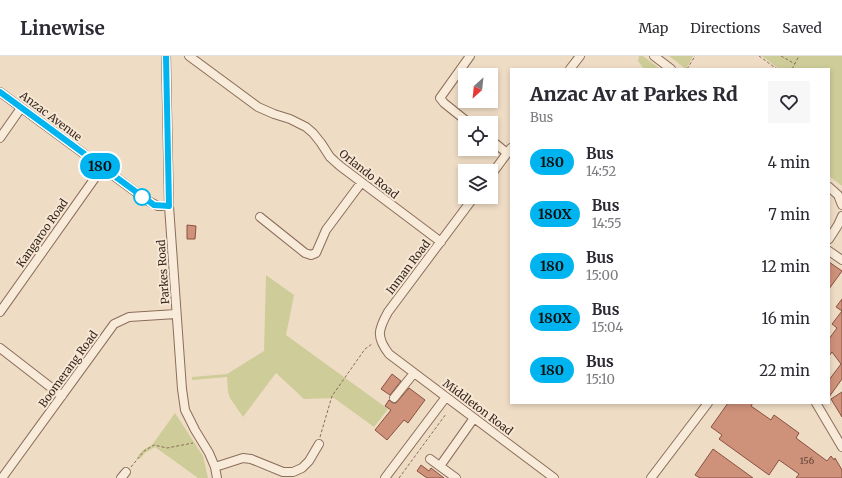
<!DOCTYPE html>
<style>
:root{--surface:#fff;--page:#f7f7f7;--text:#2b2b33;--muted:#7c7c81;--line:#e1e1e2}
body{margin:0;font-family:Merriweather,serif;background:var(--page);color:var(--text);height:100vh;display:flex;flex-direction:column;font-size:15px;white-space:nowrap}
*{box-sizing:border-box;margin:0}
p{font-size:13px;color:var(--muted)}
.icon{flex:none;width:22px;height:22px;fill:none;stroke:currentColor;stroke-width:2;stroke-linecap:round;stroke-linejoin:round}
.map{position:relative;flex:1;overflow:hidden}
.details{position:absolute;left:510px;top:12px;width:320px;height:336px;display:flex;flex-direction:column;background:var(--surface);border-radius:0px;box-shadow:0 2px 6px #0003}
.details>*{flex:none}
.badge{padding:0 8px;border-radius:13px;font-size:14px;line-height:26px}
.needle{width:26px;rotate:207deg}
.controls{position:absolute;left:458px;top:12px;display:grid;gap:8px}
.controls a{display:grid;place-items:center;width:40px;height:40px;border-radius:0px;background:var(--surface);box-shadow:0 2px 6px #0003;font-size:20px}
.map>.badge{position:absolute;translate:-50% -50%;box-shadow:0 0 0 2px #fff}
.round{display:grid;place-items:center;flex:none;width:42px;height:42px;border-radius:0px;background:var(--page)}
.headline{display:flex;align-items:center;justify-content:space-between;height:68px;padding:0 20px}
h1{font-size:19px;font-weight:800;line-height:30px}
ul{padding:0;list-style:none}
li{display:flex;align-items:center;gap:12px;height:52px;padding:0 20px}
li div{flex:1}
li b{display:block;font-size:15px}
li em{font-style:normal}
li .badge{min-width:44px;font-weight:700;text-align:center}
header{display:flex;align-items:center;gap:24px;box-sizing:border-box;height:56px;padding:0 20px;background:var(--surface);border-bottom:1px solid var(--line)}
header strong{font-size:19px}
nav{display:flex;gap:22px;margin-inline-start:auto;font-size:14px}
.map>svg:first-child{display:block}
.green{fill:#cecc98}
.building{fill:#ce917a;stroke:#8a5240}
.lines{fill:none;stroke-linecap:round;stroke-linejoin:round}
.minor-casing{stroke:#8b6d5b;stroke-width:10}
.path{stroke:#8b6d5b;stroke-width:1;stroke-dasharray:3 2;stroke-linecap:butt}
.minor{stroke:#f9ebd9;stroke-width:8}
.line-casing{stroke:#fff;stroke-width:9}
.line{stroke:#00b5ef;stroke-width:6}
.stop-dot{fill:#fff;stroke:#00b5ef;stroke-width:2}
.labels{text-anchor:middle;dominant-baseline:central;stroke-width:4;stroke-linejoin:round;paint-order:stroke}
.number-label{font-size:9px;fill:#5f4236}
.street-label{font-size:11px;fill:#3a281f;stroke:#f6e8d5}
</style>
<header>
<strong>Linewise</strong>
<nav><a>Map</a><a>Directions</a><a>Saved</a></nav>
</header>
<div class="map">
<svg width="842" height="422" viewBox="0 0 842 422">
<rect width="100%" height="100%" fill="#efdcc5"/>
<path class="green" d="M639,0H643L660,13H644L638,5Z
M669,0H693L686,13Z
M762,0H842V130L829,120V13H779Z
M266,219L294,239L286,279L388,353L374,371L334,342L304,343L276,317L243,361L230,342L228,336L227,321L192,324V321L227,318L264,295Z
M175,357L203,400L208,422H198L155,391L145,397L140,403L137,401L143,394L152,389Z"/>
<path class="building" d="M187,169L196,170L195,183H187Z
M829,206L842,215L829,233Z
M842,243V323L829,341V324L841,308L832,296L829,300V283L837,272L832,268L842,255L836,251Z
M392,318L401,325L390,339L381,333Z
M409,332L425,344L408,367L404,364L387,384L375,374L391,354L385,350L389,344L393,347H396Z
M842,336V361L831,343Z
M728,347H753L751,350L771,364L774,359L799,377L796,382L827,405L831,400L834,404L835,402L842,414V422H796L799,418L779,404L769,419L719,383L722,379L711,371Z
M713,393L753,422H700L695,419Z
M421,409L429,415L431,412L444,422H427L417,415Z"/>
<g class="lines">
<g class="minor-casing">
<path id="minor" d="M166,0L169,150L182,333L185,354L195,374L209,397L215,411L217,422
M189,0L258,51L274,58L290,63L306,71L313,77L321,87L330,101L340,110L441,186
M654,0L671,13
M570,13L580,0
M0,36L148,145L158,150H169
M469,67L444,47L440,42L470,0
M0,82L21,52
M491,84L507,97
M491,119L511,92
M829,131L838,139L842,149
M474,141L388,256C378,274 376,281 389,298L554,422
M260,161L305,197L311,199L316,197L326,174L361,127
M829,183L838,169L842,160
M829,195L842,204
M0,256L102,112
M0,292L62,340
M394,342L414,317
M816,347L842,391
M430,403L456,422
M440,410L474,362
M215,411L243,402L251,403L283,416H293L302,412L309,405L319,388
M2,422L114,268L129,261L176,258
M121,422L126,416
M385,422L446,341
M651,422L708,347"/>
</g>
<path class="path" d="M759,0L777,13
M781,0L795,8
M687,13L695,0
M792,13L799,0
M320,381L332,340L365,293L372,288
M131,411L144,395L154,389L167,392L193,387
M399,422L446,358"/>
<use href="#minor" class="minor"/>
</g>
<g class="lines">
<g class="line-casing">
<path id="line" d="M0,36L154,149L169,150L166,0"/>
</g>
<use href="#line" class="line"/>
</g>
<circle class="stop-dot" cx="142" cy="141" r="8"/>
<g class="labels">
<g class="number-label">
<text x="807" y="404">156</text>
</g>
<g class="street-label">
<text transform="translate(51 60) rotate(37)">Anzac Avenue</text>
<text transform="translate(369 118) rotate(38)">Orlando Road</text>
<text transform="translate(42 177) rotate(-55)">Kangaroo Road</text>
<text transform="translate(408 211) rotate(-53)">Inman Road</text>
<text transform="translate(163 216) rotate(-94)">Parkes Road</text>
<text transform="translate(68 313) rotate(-54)">Boomerang Road</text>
<text transform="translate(478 351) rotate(37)">Middleton Road</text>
</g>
</g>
</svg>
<div class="controls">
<a><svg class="needle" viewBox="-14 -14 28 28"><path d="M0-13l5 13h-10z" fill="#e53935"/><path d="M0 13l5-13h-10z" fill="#7c7c81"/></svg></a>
<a><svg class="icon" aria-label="locate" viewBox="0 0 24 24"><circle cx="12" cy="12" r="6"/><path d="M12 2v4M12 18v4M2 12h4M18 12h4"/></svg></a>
<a><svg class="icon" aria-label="layers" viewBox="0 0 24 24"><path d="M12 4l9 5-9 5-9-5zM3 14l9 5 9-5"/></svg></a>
</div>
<b class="badge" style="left:100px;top:110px;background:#00b5ef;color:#111">180</b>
<section class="details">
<div class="headline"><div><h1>Anzac Av at Parkes Rd</h1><p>Bus</p></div><a class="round"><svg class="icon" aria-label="heart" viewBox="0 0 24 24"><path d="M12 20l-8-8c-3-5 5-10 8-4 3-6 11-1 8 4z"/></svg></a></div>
<ul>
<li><span class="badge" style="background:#00b5ef;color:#111">180</span><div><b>Bus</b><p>14:52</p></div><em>4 min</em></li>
<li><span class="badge" style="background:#00b5ef;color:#111">180X</span><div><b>Bus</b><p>14:55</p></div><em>7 min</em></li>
<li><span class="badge" style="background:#00b5ef;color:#111">180</span><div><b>Bus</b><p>15:00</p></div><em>12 min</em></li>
<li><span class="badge" style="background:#00b5ef;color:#111">180X</span><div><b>Bus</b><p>15:04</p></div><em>16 min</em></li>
<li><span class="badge" style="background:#00b5ef;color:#111">180</span><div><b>Bus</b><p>15:10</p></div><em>22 min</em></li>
</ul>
</section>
</div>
